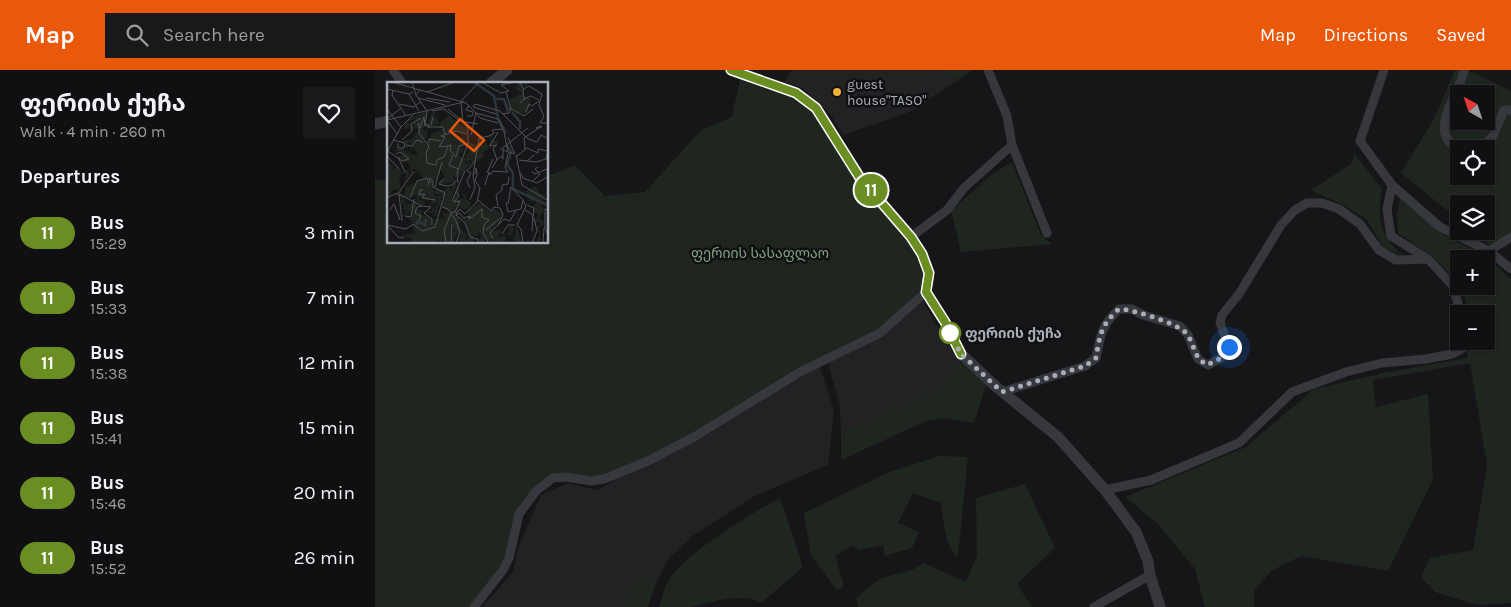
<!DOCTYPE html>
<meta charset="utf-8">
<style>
:root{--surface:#101012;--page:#19191b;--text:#f1f3f6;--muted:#9c9d9f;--line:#303032;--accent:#ea580c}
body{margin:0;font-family:Karla,"Noto Sans Georgian",sans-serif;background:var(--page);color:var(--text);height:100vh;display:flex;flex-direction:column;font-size:19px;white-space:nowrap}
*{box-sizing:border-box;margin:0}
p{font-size:16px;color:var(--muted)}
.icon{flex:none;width:28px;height:28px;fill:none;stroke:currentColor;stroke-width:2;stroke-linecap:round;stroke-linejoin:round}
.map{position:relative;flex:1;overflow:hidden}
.drawer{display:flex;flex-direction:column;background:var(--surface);width:375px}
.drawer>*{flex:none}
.badge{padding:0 10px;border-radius:16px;font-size:18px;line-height:32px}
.needle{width:32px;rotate:320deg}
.fabs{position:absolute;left:1075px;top:15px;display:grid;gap:10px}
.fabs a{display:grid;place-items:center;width:45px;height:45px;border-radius:0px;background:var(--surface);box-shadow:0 1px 4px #0004,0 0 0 1px var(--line);font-size:25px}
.you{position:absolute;width:25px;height:25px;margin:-12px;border:4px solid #fff;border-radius:50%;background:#1a73e8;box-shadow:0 0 0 8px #1a73e833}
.map>.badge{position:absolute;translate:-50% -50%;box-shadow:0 0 0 2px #fff}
h2{padding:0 20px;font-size:19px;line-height:45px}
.round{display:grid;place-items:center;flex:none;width:52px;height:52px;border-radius:0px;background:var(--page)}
.summary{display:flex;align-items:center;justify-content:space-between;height:85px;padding:0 20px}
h1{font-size:24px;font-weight:700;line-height:38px}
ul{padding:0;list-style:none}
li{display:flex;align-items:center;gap:15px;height:65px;padding:0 20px}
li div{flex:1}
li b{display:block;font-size:19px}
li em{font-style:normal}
li .badge{min-width:55px;font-weight:700;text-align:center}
header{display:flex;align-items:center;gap:30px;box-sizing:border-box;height:70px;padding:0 25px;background:var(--accent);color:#fff}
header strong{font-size:24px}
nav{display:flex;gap:28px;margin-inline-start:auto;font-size:18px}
.search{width:350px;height:45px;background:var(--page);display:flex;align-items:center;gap:12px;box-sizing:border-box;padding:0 18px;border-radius:0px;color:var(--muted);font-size:19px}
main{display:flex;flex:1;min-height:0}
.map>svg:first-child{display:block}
.built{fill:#222225}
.green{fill:#1e261f;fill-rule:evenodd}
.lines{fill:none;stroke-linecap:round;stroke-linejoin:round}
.minor{stroke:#37383d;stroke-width:9}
.tertiary{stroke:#37383d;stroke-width:11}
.line-casing{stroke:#fff;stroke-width:11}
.line{stroke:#6b8e23;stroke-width:8}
.walk{stroke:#a8adb8;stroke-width:5;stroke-dasharray:0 9}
.poi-dot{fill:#f2b134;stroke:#111113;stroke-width:2}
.stop-dot{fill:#fff;stroke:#6b8e23;stroke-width:2.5}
.labels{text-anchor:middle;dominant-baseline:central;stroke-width:5;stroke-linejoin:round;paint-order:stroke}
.poi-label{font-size:14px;fill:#a8adb8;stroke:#111113;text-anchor:start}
.park-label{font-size:14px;fill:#7fa381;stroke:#111113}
.stop-label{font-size:14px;font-weight:bold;fill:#a8adb8;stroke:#111113;text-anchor:start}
.inset-river{fill:none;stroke:#2c353c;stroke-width:2.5}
.inset-road{fill:none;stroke:#505258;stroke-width:1}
.view{fill:#e8590c;fill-opacity:0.15;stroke:#e8590c;stroke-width:2.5}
.inset-edge{fill:none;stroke:#a8adb8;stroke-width:2.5}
</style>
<header>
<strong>Map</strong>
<div class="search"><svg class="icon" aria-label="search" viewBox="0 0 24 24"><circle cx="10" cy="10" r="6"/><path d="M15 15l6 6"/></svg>Search here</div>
<nav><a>Map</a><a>Directions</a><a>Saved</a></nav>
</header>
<main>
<section class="drawer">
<div class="summary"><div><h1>ფერიის ქუჩა</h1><p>Walk · 4 min · 260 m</p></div><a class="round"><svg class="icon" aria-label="heart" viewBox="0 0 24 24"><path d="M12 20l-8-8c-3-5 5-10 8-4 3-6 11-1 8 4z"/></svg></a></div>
<h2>Departures</h2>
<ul>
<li><span class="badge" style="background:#6b8e23;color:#fff">11</span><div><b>Bus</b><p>15:29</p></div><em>3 min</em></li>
<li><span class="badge" style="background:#6b8e23;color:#fff">11</span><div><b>Bus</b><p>15:33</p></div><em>7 min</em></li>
<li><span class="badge" style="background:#6b8e23;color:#fff">11</span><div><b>Bus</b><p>15:38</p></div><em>12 min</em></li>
<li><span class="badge" style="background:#6b8e23;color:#fff">11</span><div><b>Bus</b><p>15:41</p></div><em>15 min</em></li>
<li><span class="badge" style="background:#6b8e23;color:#fff">11</span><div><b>Bus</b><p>15:46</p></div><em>20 min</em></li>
<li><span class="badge" style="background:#6b8e23;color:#fff">11</span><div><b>Bus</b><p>15:52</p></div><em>26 min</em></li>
</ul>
</section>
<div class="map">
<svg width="1136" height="537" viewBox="0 0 1136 537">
<rect width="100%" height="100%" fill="#161618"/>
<path class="built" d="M417,0H562L583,10L537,41L468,65L456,45L427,18L409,12Z
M547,230L583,290L564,318L466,364L465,336L453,293Z
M445,296L459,341L453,395L381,425L319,465L294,488L281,513L271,501L246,537H107L138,502L144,475L166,425L193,413L222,420Z"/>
<path class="green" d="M562,0H598L583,10Z
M1080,0H1093L1136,21V166L1116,176L1098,161H1111V134H1084V150L1026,103L1059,49ZM1084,24H1111V51H1084ZM1084,79H1111V106H1084Z
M366,4L441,38L547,184L551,222L505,263L273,388L228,406L177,407L149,433L133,487L96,537H0V109L14,111V172H172L173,106L200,95L230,126L270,122L326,60L357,47Z
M979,83L1007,119C1002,150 1004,164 1028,186L1009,178L992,150L970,136L936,120L976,94Z
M637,92L666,165L677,174L586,182L576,141L617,104Z
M1025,128L1064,162L1113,188L1136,209V533L1102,535L1060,522L1046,507L1055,488L1098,480L1112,395L1095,293L998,310L1001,337L1053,324L1058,410L1013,501L926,486L896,501L879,521V537H830L820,499L783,454L750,427L871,377L939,319L1009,303L1092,288L1094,271H1111V244H1094L1086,216H1111V189H1084V213L1057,186L1023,163L1022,145Z
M583,290L611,315L599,353L571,348L551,351L466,390V364L564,318Z
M564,386L593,387L583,487C569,476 569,450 566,433L538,423L523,453L544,462L537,478L510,486L508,475L484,480L478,475L460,486L469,516L462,520L436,486L429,443L512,403Z
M650,414L680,478L642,514L657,537H483L481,528L506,508L537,500L549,493L591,512L602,485L601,428Z
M405,428L428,497L387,532C359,523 343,531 316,537C306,537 295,537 284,537C287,530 288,522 291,515C305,485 376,444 405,428Z
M271,501L281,513L273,537H246Z"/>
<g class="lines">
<path class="minor" d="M18,0L28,14
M613,0L632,46L637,75L672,163
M1009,0L985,71L1017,115L1065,157L1114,181L1136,199
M1105,79L1118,66L1129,40H1136
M1084,80C1050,61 1085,25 1089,0
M1017,115L1012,139L1016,166L1053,189L1078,216L1086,244
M536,167L572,140L589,118L637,75
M1114,181L1136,167
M627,322L710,296L721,288C726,264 726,256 744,239H757L768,245L805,256L813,265L823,289L833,295L846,288L854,277L845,253L847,245L864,224L906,155L920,140L932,133H947L964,139L985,154L1004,180L1021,190L1053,189
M730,420L776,410L864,373L917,322L971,302L1007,293L1051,289L1077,284L1090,277V271
M99,537L128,500L134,488L144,444L161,421L178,408L191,407L216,411L229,409L273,391L319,367L425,302L505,263L551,222
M719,537L775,505"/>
<path class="tertiary" d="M356,0L421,23L441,38L485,107L536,167L547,184L554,203L551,222L570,252L586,284L619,315L683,367L730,420L761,462L773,491L775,505L785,537
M115,14L132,0
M0,54L14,51"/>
</g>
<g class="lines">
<g class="line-casing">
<path id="line" d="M356,0L421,23L441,38L485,108L536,167L547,184L554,203L551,222L570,252L586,284"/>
</g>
<use href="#line" class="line"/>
<path class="walk" d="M575,263L586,284L627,322L710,296L721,288C725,264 726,255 744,239C757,239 805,254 812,264C821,277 817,286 832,295L846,288L854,277"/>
</g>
<circle class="poi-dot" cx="462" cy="22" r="5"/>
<circle class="stop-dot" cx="575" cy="263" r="10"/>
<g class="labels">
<g class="poi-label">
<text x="472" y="14">guest<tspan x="472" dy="16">house"TASO"</tspan></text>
</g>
<g class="park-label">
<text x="385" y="183">ფერიის სასაფლაო</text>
</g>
<g class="stop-label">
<text x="590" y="263">ფერიის ქუჩა</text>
</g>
</g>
<g transform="translate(12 12)">
<rect width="161" height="161" fill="#161618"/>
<path d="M131,0H140V5L136,1L137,14L143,16L144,22L138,32L126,28L118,31L121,26L117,21V17L124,26L123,17L135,11L128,7ZM45,29L50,31L47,32L52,41L62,33L76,45L80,44V52L69,49L61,52L78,56L75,71H72L74,75L81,76L77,72L82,71L81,60L91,63V57L96,56L101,64L105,57L99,55L110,50L105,54L107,59H111L110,63L104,61V65L96,70L97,75L85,82L84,78L80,80L78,77V81L84,80L83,83L72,96V93L69,92V95L65,93L70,101L64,118H67L70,103L73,107L69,118L77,116L74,112L80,113L78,116L84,121L82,127H76L78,131L74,125H66L72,129L69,135L72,134L73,147H78L75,148L80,153L78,159L83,155L76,137H80L82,128L94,121L102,130L108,127L116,132L104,150L115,147L111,154L114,156L118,151H121L123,144L127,146L124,154L128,157L129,143L135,161H130L120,151L116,154L120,155L118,160L123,161H109L104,156L107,161H103L97,152L99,161H91L95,153L92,150L91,154H87V161H73V157L68,161L74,153L72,150L66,158L68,161H64L66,150L70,149L66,148L65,140L63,161L50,158L52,161H13H24L25,156L13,153L29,152L25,144L27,142L22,137L25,136V128L15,135L11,132L12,130L14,134L20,128L15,127L18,124L14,120L15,116L9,114V110L16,112L19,123L29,120V128H36L35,132L45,137V143L48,137L57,136L56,131L66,132L55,125L58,114L53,117L56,120L51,124L50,135L46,134L48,131L37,130L45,129L46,121L41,124L45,118H50L46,124L48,129L51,116L40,118L33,115L32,118L39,119L36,123L30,120V113L17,117L19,105L38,96L33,94L34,90L25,91L30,89L28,86L23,90L24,85L19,80L14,81L17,79L11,78V74H15L13,69H5L14,66L21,71L23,69V72L31,73L26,65L25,69L23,64L20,67L15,63L25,64L23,59L20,62L16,59L25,57L31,49V46L23,47L29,37L22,39L21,42L24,41L22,46L17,47V44L23,36L38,30L40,31L39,41L41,42ZM44,40L45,44L53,42L52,46H58L44,52L40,62L37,58L41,55L40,49L42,47H45L47,46H43L38,49L35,46L42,44ZM54,87L57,95L51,103L66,100L65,110L62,104L57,108L48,107V112L55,113L48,115L45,98L41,96L50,98ZM0,76L7,87L11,84L15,90L21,88L22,93L16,104L19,94L17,90L15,92L12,97L14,108H6L3,112L9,111L0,116V109H3L0,107ZM148,104L154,112H159L156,119L151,120L157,128L152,136L158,141L152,146L154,157L152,161H149L152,154L150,144L154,143L152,140L147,141L151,132L148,131L146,125L150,120L141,119L143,116L138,110Z" fill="#1e261f" fill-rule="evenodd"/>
<path class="inset-river" d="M87,0L107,14L111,36L119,51M107,17H117L121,29M125,30L133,40V47M120,63L124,70L120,83L126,91V107L162,124M29,142L31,139L38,143L39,137"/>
<path class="inset-road" d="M5,0L79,21L89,31L111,37L117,50L121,70L128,72M25,0L29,13L33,8M94,0L114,11L122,9L114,3L128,0M132,0L137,7L142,4L155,12L152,23L157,34M0,7L22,12L26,10M6,8L5,13L19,34M40,10L68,0M22,12L32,29M29,13L40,29M31,16L58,23M39,16L63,20M137,17L144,14L152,18M74,19L92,0M74,21L76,40M133,21L137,17L136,7M12,22L27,25L33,20M86,25L88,22L113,29L141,57L150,60L154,53L162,57M86,25L109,32M0,27L14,45M61,27L73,37M124,27L137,34L146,27M45,29L57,27L73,39L91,42M139,30L142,22L145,24L152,19M90,32L93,36L111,41M116,32L122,31L124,27L119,10M80,34H85L86,30L79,28L82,23M157,34L153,41H162M0,37L14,26M0,38L10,52M0,38L77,20M30,43L32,41V51L42,64L39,71L40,81L44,82L49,83L50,78L57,75L61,64L52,65L58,55L54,54L69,49L80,52M34,44L33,46L37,35L38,44L40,29M39,44L41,42V46L44,43L46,35M42,45H56L58,53M84,53L89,31M121,55L127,71M6,58L18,61L17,66H11V61M15,58L25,49L24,42L34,36M41,61L42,57L54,59M19,63L25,64L30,58L36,60M61,64L64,63L63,68L69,75L72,64L80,62M138,67L137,56L152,46H149L155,45L151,44M113,68L141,46M1,69L15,79L22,77M0,70L14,45L26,33M9,72L13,70L22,77M66,73L62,83L71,87M129,73L135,103L162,119M0,74L12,87M130,74L140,66L151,71V67L161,69L159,76M11,75L18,90M110,78L106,66L110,63L103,64L111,50M132,78L140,79L147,73M140,79L149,80L162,76M105,86L109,79L114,74L116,77V67L120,70M133,90L136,96L150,101L162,94M145,90L148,92L162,86M100,91L106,77M121,91L118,85L121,71M56,97L52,102L59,104L65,103L71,97M146,99L153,92L148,87L151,85M71,101L70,91L81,61V46L78,40M98,103L102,90L103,93L106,89L120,90M48,105L55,80M83,106L80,99L84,91L80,89L88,79M36,108H33L32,113L38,112L35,116L49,118M11,112L27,89M12,113L15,139M0,116L10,111L35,124L44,125L37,131L45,137V143M23,116L30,99L40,96L42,103M90,117L104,129L107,125L113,126L116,133L111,143M83,118L88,105L86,93M136,118L139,124L130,143L134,147L136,161M65,119L78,89M119,120L121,130L134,127L136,118L124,105L121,122M140,123L147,126L146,135M111,124L109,113L115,108V103L121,102L122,95M55,125L61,127L69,139L73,150L69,161M73,127L78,132L90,120L93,106L88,98L90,93L89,86V90L86,93L92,56L102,54L107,51L105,48L115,47M73,127L69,132V133L73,131L76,136L83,134L82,137L95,127V135L102,138L97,143L96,151L102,161M3,128L7,122L13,138M138,128L146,133L145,149M162,128L158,127V146L162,156M63,131L68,130L73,119L67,120L72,114L70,110M69,133L78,141L83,155L91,157V161M18,134L24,135L27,117M32,138L34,134L28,131L30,125L35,124M145,139L147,136L150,149L145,161M0,143L19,147L26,142L35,149L48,145L58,111L46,105V98L42,96L44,101M0,143L11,155L17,156M99,148L113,136M115,152L121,143H128M106,157L103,151L117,137L123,139L129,128M59,161L57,148L64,132M64,161L65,142M156,161L157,146"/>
<path class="view" d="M73,37L97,58L87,69L63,49Z"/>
<rect width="161" height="161" class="inset-edge"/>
</g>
</svg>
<div class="fabs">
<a><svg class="needle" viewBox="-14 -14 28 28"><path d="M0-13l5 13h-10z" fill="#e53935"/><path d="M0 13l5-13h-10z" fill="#9c9d9f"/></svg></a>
<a><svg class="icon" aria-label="locate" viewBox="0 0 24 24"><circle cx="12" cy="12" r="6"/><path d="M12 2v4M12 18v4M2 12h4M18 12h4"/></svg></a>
<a><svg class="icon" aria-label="layers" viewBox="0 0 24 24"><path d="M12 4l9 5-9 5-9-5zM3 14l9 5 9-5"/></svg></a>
<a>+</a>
<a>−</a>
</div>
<div class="you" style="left:854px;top:277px"></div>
<b class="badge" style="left:496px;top:120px;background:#6b8e23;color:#fff">11</b>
</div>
</main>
